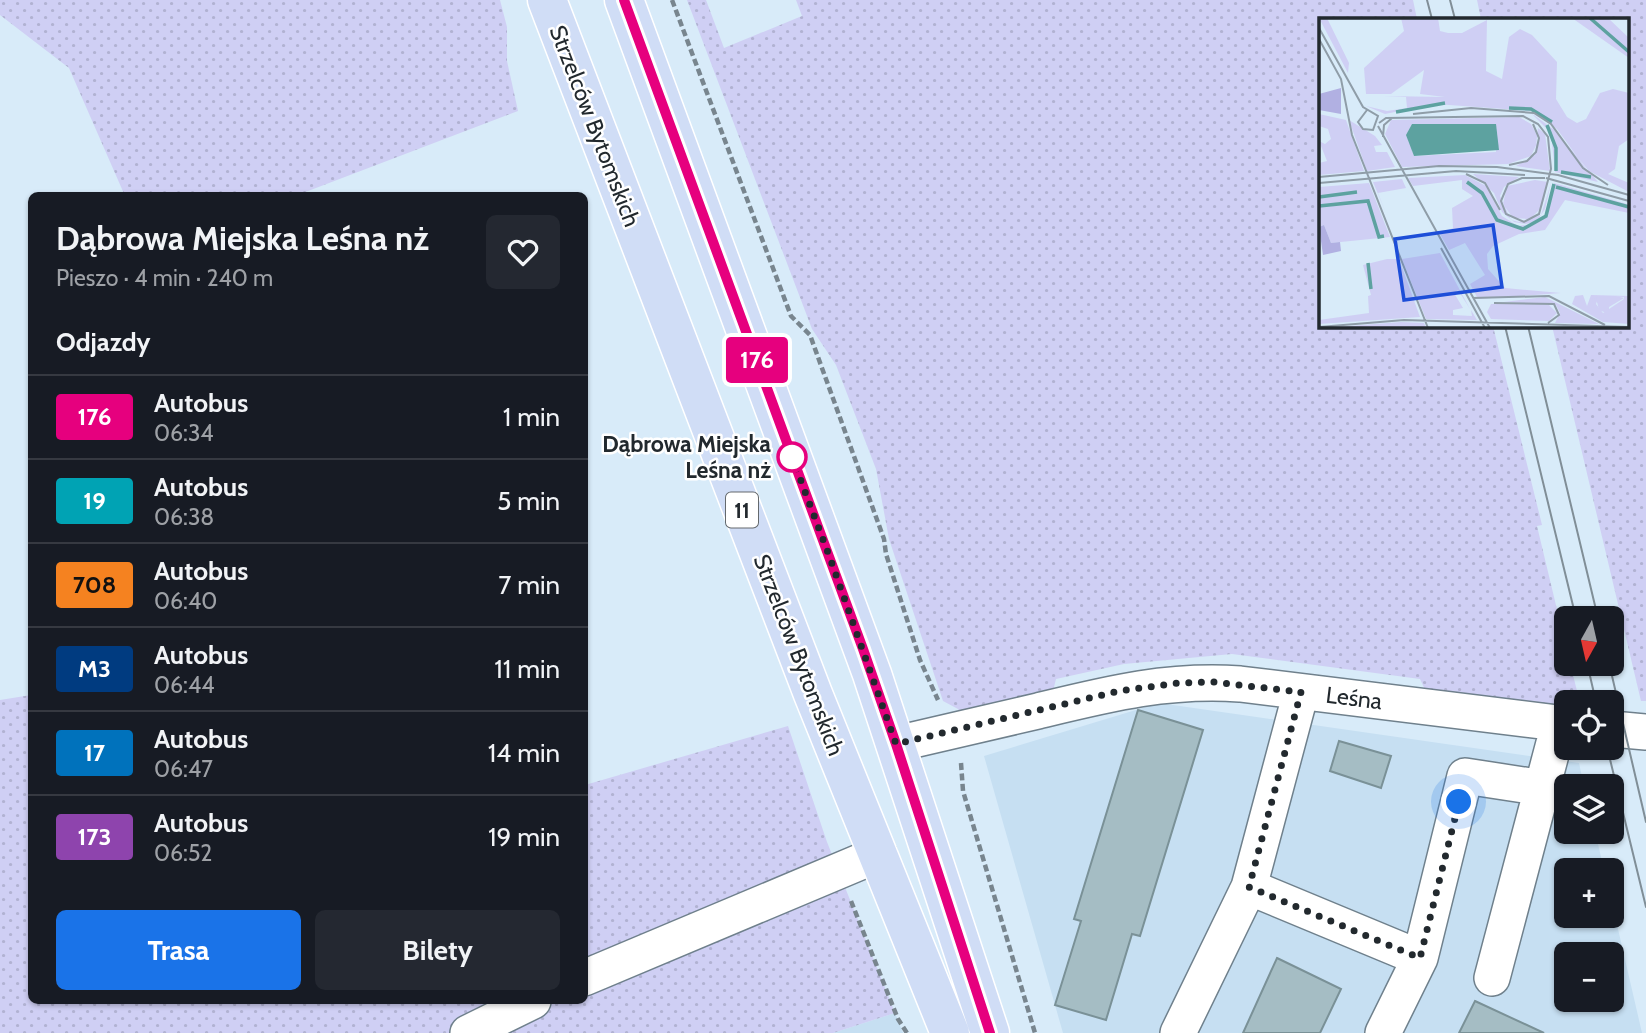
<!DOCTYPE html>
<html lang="pl">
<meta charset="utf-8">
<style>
:root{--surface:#171b24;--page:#242831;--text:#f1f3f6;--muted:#9ea1a6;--line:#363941;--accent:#1a73e8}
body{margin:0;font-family:Cabin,sans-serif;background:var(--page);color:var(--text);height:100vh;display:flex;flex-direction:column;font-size:26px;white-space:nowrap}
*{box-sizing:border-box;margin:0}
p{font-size:23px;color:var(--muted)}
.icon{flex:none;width:38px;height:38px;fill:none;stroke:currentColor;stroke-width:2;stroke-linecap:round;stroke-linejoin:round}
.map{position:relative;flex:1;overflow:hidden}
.panel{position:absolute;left:28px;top:192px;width:560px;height:812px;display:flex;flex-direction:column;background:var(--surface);border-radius:10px;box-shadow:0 2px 5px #0004}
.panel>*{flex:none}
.badge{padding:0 14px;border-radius:5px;font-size:24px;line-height:46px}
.needle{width:46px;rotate:188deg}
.controls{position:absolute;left:1554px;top:606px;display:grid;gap:14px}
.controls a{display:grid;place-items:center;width:70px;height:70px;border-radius:10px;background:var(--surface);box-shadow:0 2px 5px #0004;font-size:35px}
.you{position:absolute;width:35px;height:35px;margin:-18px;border:5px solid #fff;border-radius:50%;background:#1a73e8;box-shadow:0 0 0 10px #1a73e833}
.map>.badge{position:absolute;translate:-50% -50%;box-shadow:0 0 0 4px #fff}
h2{padding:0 28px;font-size:26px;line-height:63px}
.round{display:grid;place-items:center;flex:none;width:74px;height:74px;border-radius:10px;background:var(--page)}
.headline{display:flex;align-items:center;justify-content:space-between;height:119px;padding:0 28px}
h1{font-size:33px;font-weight:700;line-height:52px}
.cta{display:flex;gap:14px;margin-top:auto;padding:14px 28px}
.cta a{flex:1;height:80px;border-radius:10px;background:var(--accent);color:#fff;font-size:28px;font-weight:700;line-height:80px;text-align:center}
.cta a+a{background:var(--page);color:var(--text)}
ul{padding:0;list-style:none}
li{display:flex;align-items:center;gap:21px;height:84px;padding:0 28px;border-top:2px solid var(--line)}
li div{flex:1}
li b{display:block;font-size:26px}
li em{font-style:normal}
li .badge{min-width:77px;font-weight:700;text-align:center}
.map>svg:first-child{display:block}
.built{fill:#c6dff2;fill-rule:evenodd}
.grass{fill:url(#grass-dots)}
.building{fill:#a5bdc4;stroke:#7a9197;stroke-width:2}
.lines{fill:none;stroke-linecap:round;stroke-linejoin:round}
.minor-casing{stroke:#6f808c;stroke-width:38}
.major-casing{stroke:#fff;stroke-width:41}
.path{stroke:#78858e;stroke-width:4.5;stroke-dasharray:7 3.5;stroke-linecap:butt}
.minor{stroke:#fff;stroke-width:35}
.major{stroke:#d0ddf6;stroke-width:38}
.tram{stroke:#808e97;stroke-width:2}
.line-casing{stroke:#fff;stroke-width:16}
.line{stroke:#e6007e;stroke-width:10}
.walk{stroke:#22292e;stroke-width:7;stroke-dasharray:0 12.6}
.stop-dot{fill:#fff;stroke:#e6007e;stroke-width:3.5}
.labels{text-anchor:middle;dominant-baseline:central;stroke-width:5;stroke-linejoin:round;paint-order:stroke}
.shield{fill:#fff;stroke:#64696d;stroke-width:2}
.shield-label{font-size:21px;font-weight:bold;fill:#22292e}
.street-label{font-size:23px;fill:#22292e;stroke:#fff}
.stop-label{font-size:23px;font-weight:bold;fill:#22292e;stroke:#fff;text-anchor:end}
.inset-river{fill:none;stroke:#5da2a0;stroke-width:3.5}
.inset-road{fill:none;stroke:#8f9da8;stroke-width:2}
.view{fill:#1d4ed8;fill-opacity:0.15;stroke:#1d4ed8;stroke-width:3.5}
.inset-edge{fill:none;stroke:#22292e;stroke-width:3.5}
</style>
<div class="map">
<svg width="1646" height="1033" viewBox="0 0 1646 1033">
<defs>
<pattern id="grass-dots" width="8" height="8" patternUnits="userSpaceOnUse" patternTransform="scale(1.75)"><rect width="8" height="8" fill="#cfcff4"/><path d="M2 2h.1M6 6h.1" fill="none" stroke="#b1b2d2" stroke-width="1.8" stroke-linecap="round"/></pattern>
</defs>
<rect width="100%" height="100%" fill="#d8ebf9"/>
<path class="built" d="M1159,703L1579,763L1584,786H1566V831H1595L1604,870H1566V915H1612V903L1642,1033H1063L984,756ZM1566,954H1612V999H1566Z
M895,1013L903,1033H833Z"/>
<path class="grass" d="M0,0H500L507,27V61L518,111L295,196H125L69,68L0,15Z
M687,0H706L724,48L802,16L796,0H1413L1417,19H1320V326H1493L1542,525L1537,526L1566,647V663H1570L1578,695L1569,702H1566V704L1558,711L1428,696L1420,679L1232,654L1124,664L1056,679L1053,691L961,714L958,709L943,701L889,539L876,469L836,365L812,329Z
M1477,0H1646V701H1641L1552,326H1627V19H1481Z
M31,695L32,1001H584L585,785L788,726L827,842L895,1013L833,1033H0V700Z"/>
<path class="building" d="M1138,710L1203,730L1140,936L1132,934L1106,1020L1055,1005L1081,921L1074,919Z
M1339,741L1391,756L1381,788L1330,771Z
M1277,958L1341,989L1320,1033H1243Z
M1475,1001L1544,1033H1459Z"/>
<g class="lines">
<g class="minor-casing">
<path id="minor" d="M1612,729L1646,732
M896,744C943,733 991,722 1038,711C1108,694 1167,679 1240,684L1566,724
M1249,887L1420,958L1383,1033
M1420,958L1465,776L1543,788
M584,978L879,854
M1492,978L1559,724
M468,1033L533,1001
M1178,1033L1249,887L1301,692"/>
</g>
<g class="major-casing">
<path id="major" d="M547,0L813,694L950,1033
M624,0L872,674L990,1033"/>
</g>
<path class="path" d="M672,0L791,316L810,335L884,539L886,554L920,660L938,700
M961,763L963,791L1035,1033
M851,901L898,1019L907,1033"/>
<use href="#minor" class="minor"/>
<use href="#major" class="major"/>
<path class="tram" d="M1427,0L1432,19
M1450,0L1455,19
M1505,326L1576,618
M1528,326L1598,618
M1587,663L1596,702
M1609,663L1646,822
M1607,747L1646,907"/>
</g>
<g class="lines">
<g class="line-casing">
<path id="line" d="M624,0L863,649L896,744L990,1033"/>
</g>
<use href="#line" class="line"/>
<path class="walk" d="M792,457L830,558L896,744L1119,691L1178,683L1213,682L1301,692L1249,887L1420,958L1459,802"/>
</g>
<circle class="stop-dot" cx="792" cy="457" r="14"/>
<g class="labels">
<rect class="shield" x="726" y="492.5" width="32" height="35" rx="5"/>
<g class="shield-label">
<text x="742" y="510">11</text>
</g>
<g class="street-label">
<text transform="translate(595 126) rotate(69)">Strzelców Bytomskich</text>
<text transform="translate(799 655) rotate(69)">Strzelców Bytomskich</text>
<text transform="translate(1354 698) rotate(7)">Leśna</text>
</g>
<g class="stop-label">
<text x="771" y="444">Dąbrowa Miejska<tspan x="771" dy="26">Leśna nż</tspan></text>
</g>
</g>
<g transform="translate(1319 18)">
<rect width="310" height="310" fill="#d8ebf9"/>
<path d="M0,0H8L30,45L29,55ZM82,0H119L121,13L129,15H143L168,2L167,53L183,61L190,19L201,11L213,17L238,44L237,81L248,99L258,105L267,101L281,75L294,71L310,75V121L300,128L296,151L289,156L310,165V174L268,152L238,111L213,93L116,86L66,96L47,88L68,93L88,90L87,79L65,78L126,79L101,76L105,52L72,76H47L45,50L85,13ZM253,0H289L310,20V40ZM212,95L237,113L279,164L236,154L232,115ZM0,96L27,102L45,153L0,157V145L8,143L0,123L6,126L12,121L9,111L0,108ZM200,99L212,106L220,121L212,138L189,146L83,149L66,116L72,102ZM93,106H177V134L95,138L88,116ZM30,102L56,118L63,127L55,128L57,134H68L76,149L48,153ZM219,110L226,116L231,153L197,148L216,137ZM154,156L200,159L185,169L181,178L192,202L200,204L222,197L232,165L226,191L220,200L212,205L206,206L195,204L183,194L175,175ZM146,157L167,168L183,198L199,208L213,206L225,198L235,165L308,186L310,195L246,182L226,212L200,216L174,228L168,236L169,251L186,270L242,275L159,281L151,266L166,257L146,225L130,232L121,216L134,210L133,190L154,178L143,171V162L94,168L89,160ZM83,161L87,170L59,175L67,195L54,164ZM216,162L229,164L223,189L211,201L194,200L184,186L188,168ZM50,165L71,219L12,225L5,207L0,209V169ZM121,235L151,291L139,272L135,275L144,290L134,292V297L153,298L152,292L158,302L107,301L83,241ZM68,241H80L101,299L0,306V302L50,295L49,278L52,277L44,247ZM272,277L310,278V306L284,304L253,286L256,278L264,277L268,288ZM280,278L305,279V281L284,295L277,286ZM226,279L280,306L236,305L241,295L237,287L185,284ZM172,286H229L238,295L230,303L172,301L168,294ZM82,304L105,305L107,310H3Z" fill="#cfcff4" fill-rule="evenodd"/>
<path d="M22,70V96L0,92V76ZM5,207L12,225L21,224L22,233L4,237L0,209Z" fill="#b1b0e2"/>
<path d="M280,278H297L305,280L290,289V296L280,292L277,280L271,282Z" fill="#cfcff4"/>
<path d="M93,106H177L180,132L95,138L87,117Z" fill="#5da2a0"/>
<path class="inset-river" d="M271,0L310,34M190,90L212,91L233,104M77,94L126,85M228,107L237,130V153M242,154L272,159M148,164L163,175L178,202L204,211L227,198L235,166M237,169L310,189M0,179L38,174M0,188L49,183L60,219L65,218M49,245L52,271"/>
<path class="inset-road" d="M0,10L44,89L59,98L54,112L44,111L39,104L48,92M0,21L22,61L33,117L109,310M94,96L152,90L215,95L232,106L264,150L289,167M60,105L67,100L204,98L219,106L229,119L232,151L220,196L205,204L187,196L182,183L189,166L203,160H226M59,108L171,310M64,119L65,107L73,100M190,147L208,143L217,134L220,120L214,106M147,156L166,165L181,192M0,159L120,148L178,149L239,157L310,177M227,160L310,183M0,165L137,153L206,157M122,230L166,310M154,280L230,278L286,307M175,285L235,286L240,297L229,305M0,309L85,302L310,309"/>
<path class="view" d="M174,207L183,269L85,282L76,221Z"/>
<rect width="310" height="310" class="inset-edge"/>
</g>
</svg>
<div class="controls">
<a><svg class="needle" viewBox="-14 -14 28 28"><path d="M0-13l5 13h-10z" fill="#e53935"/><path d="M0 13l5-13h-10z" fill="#9ea1a6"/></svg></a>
<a><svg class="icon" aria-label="locate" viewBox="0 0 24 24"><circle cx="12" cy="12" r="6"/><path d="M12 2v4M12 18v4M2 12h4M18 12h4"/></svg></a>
<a><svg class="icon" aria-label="layers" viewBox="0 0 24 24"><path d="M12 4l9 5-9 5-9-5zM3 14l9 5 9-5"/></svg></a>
<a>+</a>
<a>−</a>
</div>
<div class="you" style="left:1459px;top:802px"></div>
<b class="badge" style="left:757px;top:360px;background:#e6007e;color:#fff">176</b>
<section class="panel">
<div class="headline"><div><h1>Dąbrowa Miejska Leśna nż</h1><p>Pieszo · 4 min · 240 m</p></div><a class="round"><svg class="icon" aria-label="heart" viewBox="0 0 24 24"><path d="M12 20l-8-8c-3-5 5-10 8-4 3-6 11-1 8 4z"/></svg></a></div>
<h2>Odjazdy</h2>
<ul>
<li><span class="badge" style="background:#e6007e;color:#fff">176</span><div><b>Autobus</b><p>06:34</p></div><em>1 min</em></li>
<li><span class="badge" style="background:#00a3b4;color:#fff">19</span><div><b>Autobus</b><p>06:38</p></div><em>5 min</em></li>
<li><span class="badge" style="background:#f58220;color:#111">708</span><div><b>Autobus</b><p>06:40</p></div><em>7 min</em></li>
<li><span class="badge" style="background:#003b80;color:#fff">M3</span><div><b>Autobus</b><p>06:44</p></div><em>11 min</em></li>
<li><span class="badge" style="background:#0072bc;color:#fff">17</span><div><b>Autobus</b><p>06:47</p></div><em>14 min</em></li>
<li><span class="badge" style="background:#8e44ad;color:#fff">173</span><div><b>Autobus</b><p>06:52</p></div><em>19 min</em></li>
</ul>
<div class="cta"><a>Trasa</a><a>Bilety</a></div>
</section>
</div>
